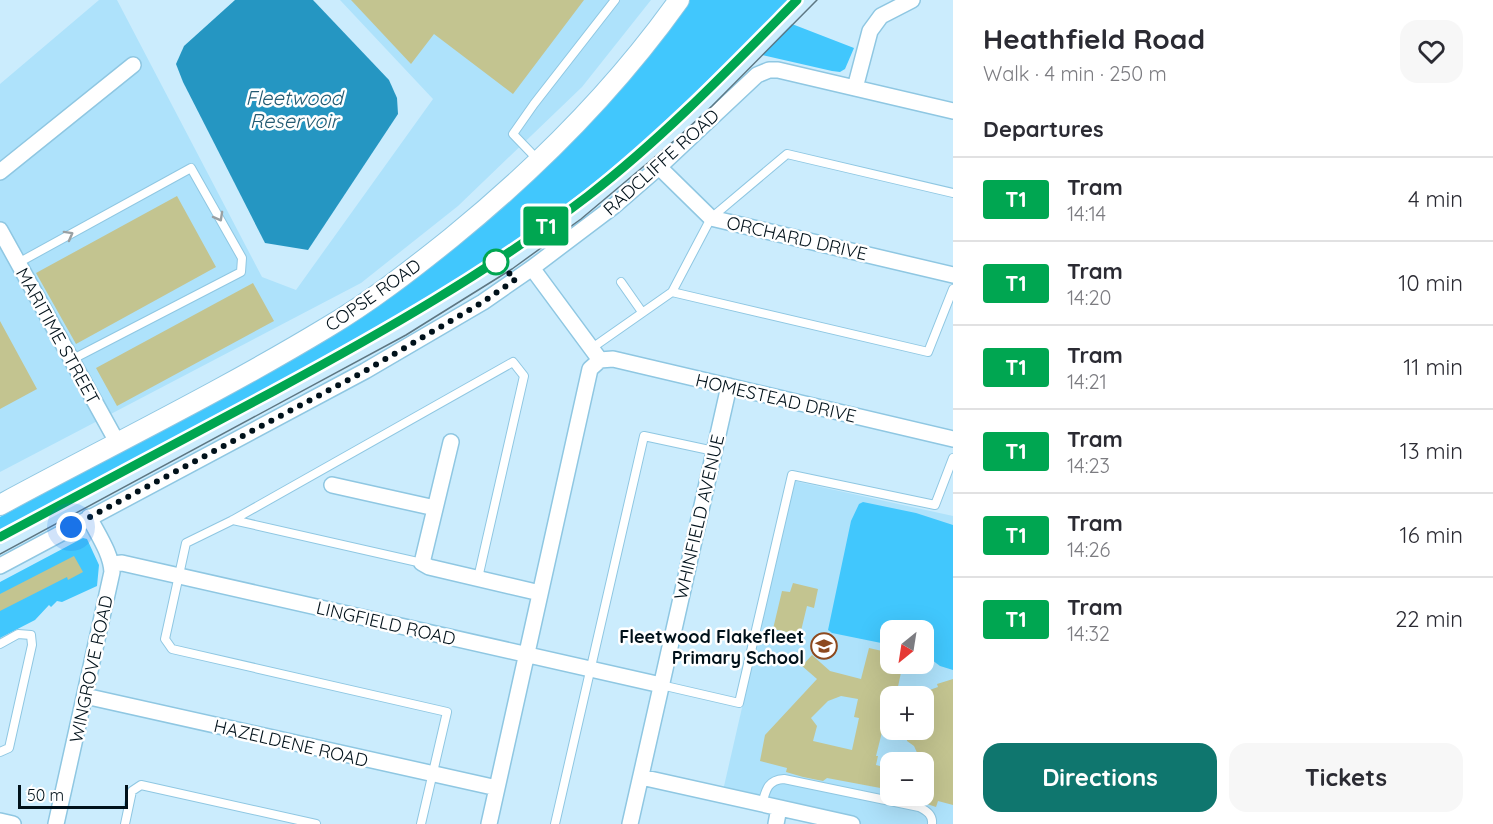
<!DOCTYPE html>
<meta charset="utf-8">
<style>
:root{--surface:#fff;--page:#f7f7f7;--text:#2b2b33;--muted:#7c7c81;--line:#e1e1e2;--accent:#0f766e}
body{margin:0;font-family:Quicksand,sans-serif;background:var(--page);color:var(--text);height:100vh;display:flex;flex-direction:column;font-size:22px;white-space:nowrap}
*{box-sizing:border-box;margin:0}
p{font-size:20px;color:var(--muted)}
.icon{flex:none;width:33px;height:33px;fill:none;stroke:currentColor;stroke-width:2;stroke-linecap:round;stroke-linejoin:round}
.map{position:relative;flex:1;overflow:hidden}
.drawer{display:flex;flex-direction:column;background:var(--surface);width:540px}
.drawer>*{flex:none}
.badge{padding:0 12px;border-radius:4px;font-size:21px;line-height:39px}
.needle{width:39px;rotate:210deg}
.controls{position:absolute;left:880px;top:620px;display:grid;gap:12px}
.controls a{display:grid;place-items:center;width:54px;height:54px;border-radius:12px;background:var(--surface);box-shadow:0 6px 24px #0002;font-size:30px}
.scale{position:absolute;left:18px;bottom:15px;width:110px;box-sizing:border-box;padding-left:6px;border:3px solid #00111a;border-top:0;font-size:16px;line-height:21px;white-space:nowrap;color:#00111a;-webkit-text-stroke:4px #fff;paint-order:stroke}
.you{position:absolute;width:30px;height:30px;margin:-15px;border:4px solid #fff;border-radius:50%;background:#1a73e8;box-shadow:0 0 0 9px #1a73e833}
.map>.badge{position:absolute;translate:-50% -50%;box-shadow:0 0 0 3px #fff}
h2{padding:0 30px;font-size:22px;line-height:54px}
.round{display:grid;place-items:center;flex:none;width:63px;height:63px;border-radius:18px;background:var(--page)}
.summary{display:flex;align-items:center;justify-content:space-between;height:102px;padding:0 30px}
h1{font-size:28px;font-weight:700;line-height:45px}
.button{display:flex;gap:12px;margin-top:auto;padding:12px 30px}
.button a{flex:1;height:69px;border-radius:18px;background:var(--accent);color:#fff;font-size:24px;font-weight:700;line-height:69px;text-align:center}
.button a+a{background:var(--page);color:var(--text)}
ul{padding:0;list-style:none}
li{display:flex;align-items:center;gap:18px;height:84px;padding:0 30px;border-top:2px solid var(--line)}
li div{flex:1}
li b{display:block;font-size:22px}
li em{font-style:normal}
li .badge{min-width:66px;font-weight:700;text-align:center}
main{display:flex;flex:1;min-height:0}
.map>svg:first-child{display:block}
.built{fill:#aee2fb;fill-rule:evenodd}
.green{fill:#41c7fd}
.water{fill:#2596c2}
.building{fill:#c3c490;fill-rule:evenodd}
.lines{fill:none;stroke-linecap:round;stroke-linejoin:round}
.service-casing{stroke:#8fc7e2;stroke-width:10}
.minor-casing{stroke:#8fc7e2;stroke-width:18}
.tertiary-casing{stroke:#8fc7e2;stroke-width:22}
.service{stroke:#fff;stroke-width:8}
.minor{stroke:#fff;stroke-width:15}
.tertiary{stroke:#fff;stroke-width:20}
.tram{stroke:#5e7783;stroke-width:1.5}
.oneway{stroke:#99a0a3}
.line-casing{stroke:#fff;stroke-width:14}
.line{stroke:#00a651;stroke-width:9}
.walk{stroke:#00111a;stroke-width:6;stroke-dasharray:0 10.8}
.stop-dot{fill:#fff;stroke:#00a651;stroke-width:3}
.labels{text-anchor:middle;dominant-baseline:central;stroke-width:5;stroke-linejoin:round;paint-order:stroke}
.street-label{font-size:18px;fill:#00111a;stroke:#fff}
.poi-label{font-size:18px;font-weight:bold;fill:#00111a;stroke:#fff;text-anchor:end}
.water-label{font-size:20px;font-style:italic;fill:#245b73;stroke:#fff}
</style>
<main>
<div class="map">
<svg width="953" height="824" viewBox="0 0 953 824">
<rect width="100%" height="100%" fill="#cbecfd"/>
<path class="built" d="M99,0H117L262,277L296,290L433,99L340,0H651L582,87L458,206L361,283L0,472V84Z
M794,481L953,516V824H851L722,795ZM891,630H924V663H891ZM891,696H924V729H891ZM891,762H924V795H891Z"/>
<path class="green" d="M679,0H789C707,82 626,163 531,231C435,300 329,355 224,411C149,450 75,491 0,531V517L123,450L418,275L499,211Z
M792,24L854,48L845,69L840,72L832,71L762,55Z
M863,502L916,513L953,525V670L940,666L924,654V630H891V645L832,633L828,630L851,521L859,504Z
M83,538L87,539L99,565L97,586L62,602L57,601L51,607L49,605L35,620L0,638V582Z"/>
<path class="water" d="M235,0H313L389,80L397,98L398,114L308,250L265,243L183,82L176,64L184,46Z"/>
<path class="building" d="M351,0H584L513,94L434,34L411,64Z
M177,196L216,267L76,344L36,273Z
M253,283L274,321L117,406L96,368Z
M0,321L37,389L0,409Z
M74,556L83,572L68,580L67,577L0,611V594Z
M793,583L818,589L814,608L807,606L800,635L773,629L782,591L790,592Z
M869,648L891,653V663H903L896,696H891L889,725L884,724L876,756H878L876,765L891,769V790L827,778L823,781L803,777L786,772L787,768L760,761L765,735L817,679L802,666L812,655L830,671L861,679ZM841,696L858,699L854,717L859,718L852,750L813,741L817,726L811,718L828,701Z
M953,679V805L938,801L936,807L924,803V759L919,757L914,746L907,741L906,729H924V692L938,687L937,684Z"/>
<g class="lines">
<g class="service-casing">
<path id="service" d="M539,161L513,134L534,104L615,0
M18,263L191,168L242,258L241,272L71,360
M621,282L642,312
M672,292L928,352L953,289
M592,348L672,292L711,218L787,154L953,193
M233,520L422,563
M0,644L18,634L31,635L32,645L9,748L0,752
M661,685L739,703L792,475L935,505L953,458
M762,804C766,789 768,780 784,779L919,807C927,811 933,815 932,824
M125,824L132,791L141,785L316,824
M421,824L447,712L172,649L165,639L186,543L233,520L513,362L524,376L478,578
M555,824L644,436L714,451"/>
</g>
<g class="minor-casing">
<path id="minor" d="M855,88L870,31L881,16L912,0
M659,167L711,218L953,275
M0,172L133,65
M0,230L117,442
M532,268L600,360
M600,360L613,359L953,439
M451,442L422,563L429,567L540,593
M332,485L435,508
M112,564L122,563L661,685
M0,566L365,371L483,302L532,268L614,206L659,167L757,75L769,70H778L953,111
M85,696L497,788
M641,777L852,824
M0,821L13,824
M56,824L112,572C111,553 98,535 89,517
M489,824L590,369L600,360
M630,824L729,386
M776,824L779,808"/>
</g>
<g class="tertiary-casing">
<path id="tertiary" d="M0,505C109,446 220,392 326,328C370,302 411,270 451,238C537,168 615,90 679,0"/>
</g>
<use href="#service" class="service"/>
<use href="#minor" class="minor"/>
<use href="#tertiary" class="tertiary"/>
<path class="tram" d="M0,537C90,489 180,441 270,393C380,333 488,272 588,196C664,137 729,68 797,0
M0,554L406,335L512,269L581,219L675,140L712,106L817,0"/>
</g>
<defs><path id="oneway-chevron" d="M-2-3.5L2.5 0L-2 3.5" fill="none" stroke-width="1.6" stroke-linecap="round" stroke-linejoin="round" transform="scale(1.5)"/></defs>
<g class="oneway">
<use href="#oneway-chevron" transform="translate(219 217) rotate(61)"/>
<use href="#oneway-chevron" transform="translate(69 235) rotate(-29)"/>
</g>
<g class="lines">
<g class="line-casing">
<path id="line" d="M0,537C91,488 183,440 274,391C383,332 490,271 588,196C664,137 730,68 797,0"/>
</g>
<use href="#line" class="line"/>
<path class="walk" d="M71,527L365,371L483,302L516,279L496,262"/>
</g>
<defs>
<g id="school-ring" transform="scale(1.35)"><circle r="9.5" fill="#fff" stroke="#8d491e" stroke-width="1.5"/><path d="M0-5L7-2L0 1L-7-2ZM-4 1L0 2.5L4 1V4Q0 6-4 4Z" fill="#8d491e"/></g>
</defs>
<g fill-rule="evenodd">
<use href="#school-ring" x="824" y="646"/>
</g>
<circle class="stop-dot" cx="496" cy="262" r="12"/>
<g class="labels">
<g class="street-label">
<text transform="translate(661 162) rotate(-42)">RADCLIFFE ROAD</text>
<text transform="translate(797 238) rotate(13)">ORCHARD DRIVE</text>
<text transform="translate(373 295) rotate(-35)">COPSE ROAD</text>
<text transform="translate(58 336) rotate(61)">MARITIME STREET</text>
<text transform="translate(776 398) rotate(13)">HOMESTEAD DRIVE</text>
<text transform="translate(699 517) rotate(-77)">WHINFIELD AVENUE</text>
<text transform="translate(386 623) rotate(13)">LINGFIELD ROAD</text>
<text transform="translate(91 669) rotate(-78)">WINGROVE ROAD</text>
<text transform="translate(291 743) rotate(13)">HAZELDENE ROAD</text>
</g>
<g class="poi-label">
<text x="804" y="636">Fleetwood Flakefleet<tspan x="804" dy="21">Primary School</tspan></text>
</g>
<g class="water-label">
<text x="294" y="97">Fleetwood<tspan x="294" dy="23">Reservoir</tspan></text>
</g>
</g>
</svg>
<div class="controls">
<a><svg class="needle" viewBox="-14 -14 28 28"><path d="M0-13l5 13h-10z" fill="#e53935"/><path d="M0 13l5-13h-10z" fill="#7c7c81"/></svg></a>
<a>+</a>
<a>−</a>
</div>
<div class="scale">50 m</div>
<div class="you" style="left:71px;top:527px"></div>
<b class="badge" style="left:546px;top:226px;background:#00a651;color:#fff">T1</b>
</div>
<section class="drawer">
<div class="summary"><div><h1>Heathfield Road</h1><p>Walk · 4 min · 250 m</p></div><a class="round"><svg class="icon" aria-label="heart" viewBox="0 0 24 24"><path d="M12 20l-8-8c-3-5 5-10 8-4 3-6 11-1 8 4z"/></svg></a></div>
<h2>Departures</h2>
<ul>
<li><span class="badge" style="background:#00a651;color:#fff">T1</span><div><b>Tram</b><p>14:14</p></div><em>4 min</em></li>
<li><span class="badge" style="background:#00a651;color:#fff">T1</span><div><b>Tram</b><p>14:20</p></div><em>10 min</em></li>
<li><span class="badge" style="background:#00a651;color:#fff">T1</span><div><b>Tram</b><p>14:21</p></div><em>11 min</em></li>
<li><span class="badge" style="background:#00a651;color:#fff">T1</span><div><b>Tram</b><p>14:23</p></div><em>13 min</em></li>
<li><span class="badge" style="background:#00a651;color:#fff">T1</span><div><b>Tram</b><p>14:26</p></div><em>16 min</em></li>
<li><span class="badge" style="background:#00a651;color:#fff">T1</span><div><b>Tram</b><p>14:32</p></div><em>22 min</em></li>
</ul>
<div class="button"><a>Directions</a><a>Tickets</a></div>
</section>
</main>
